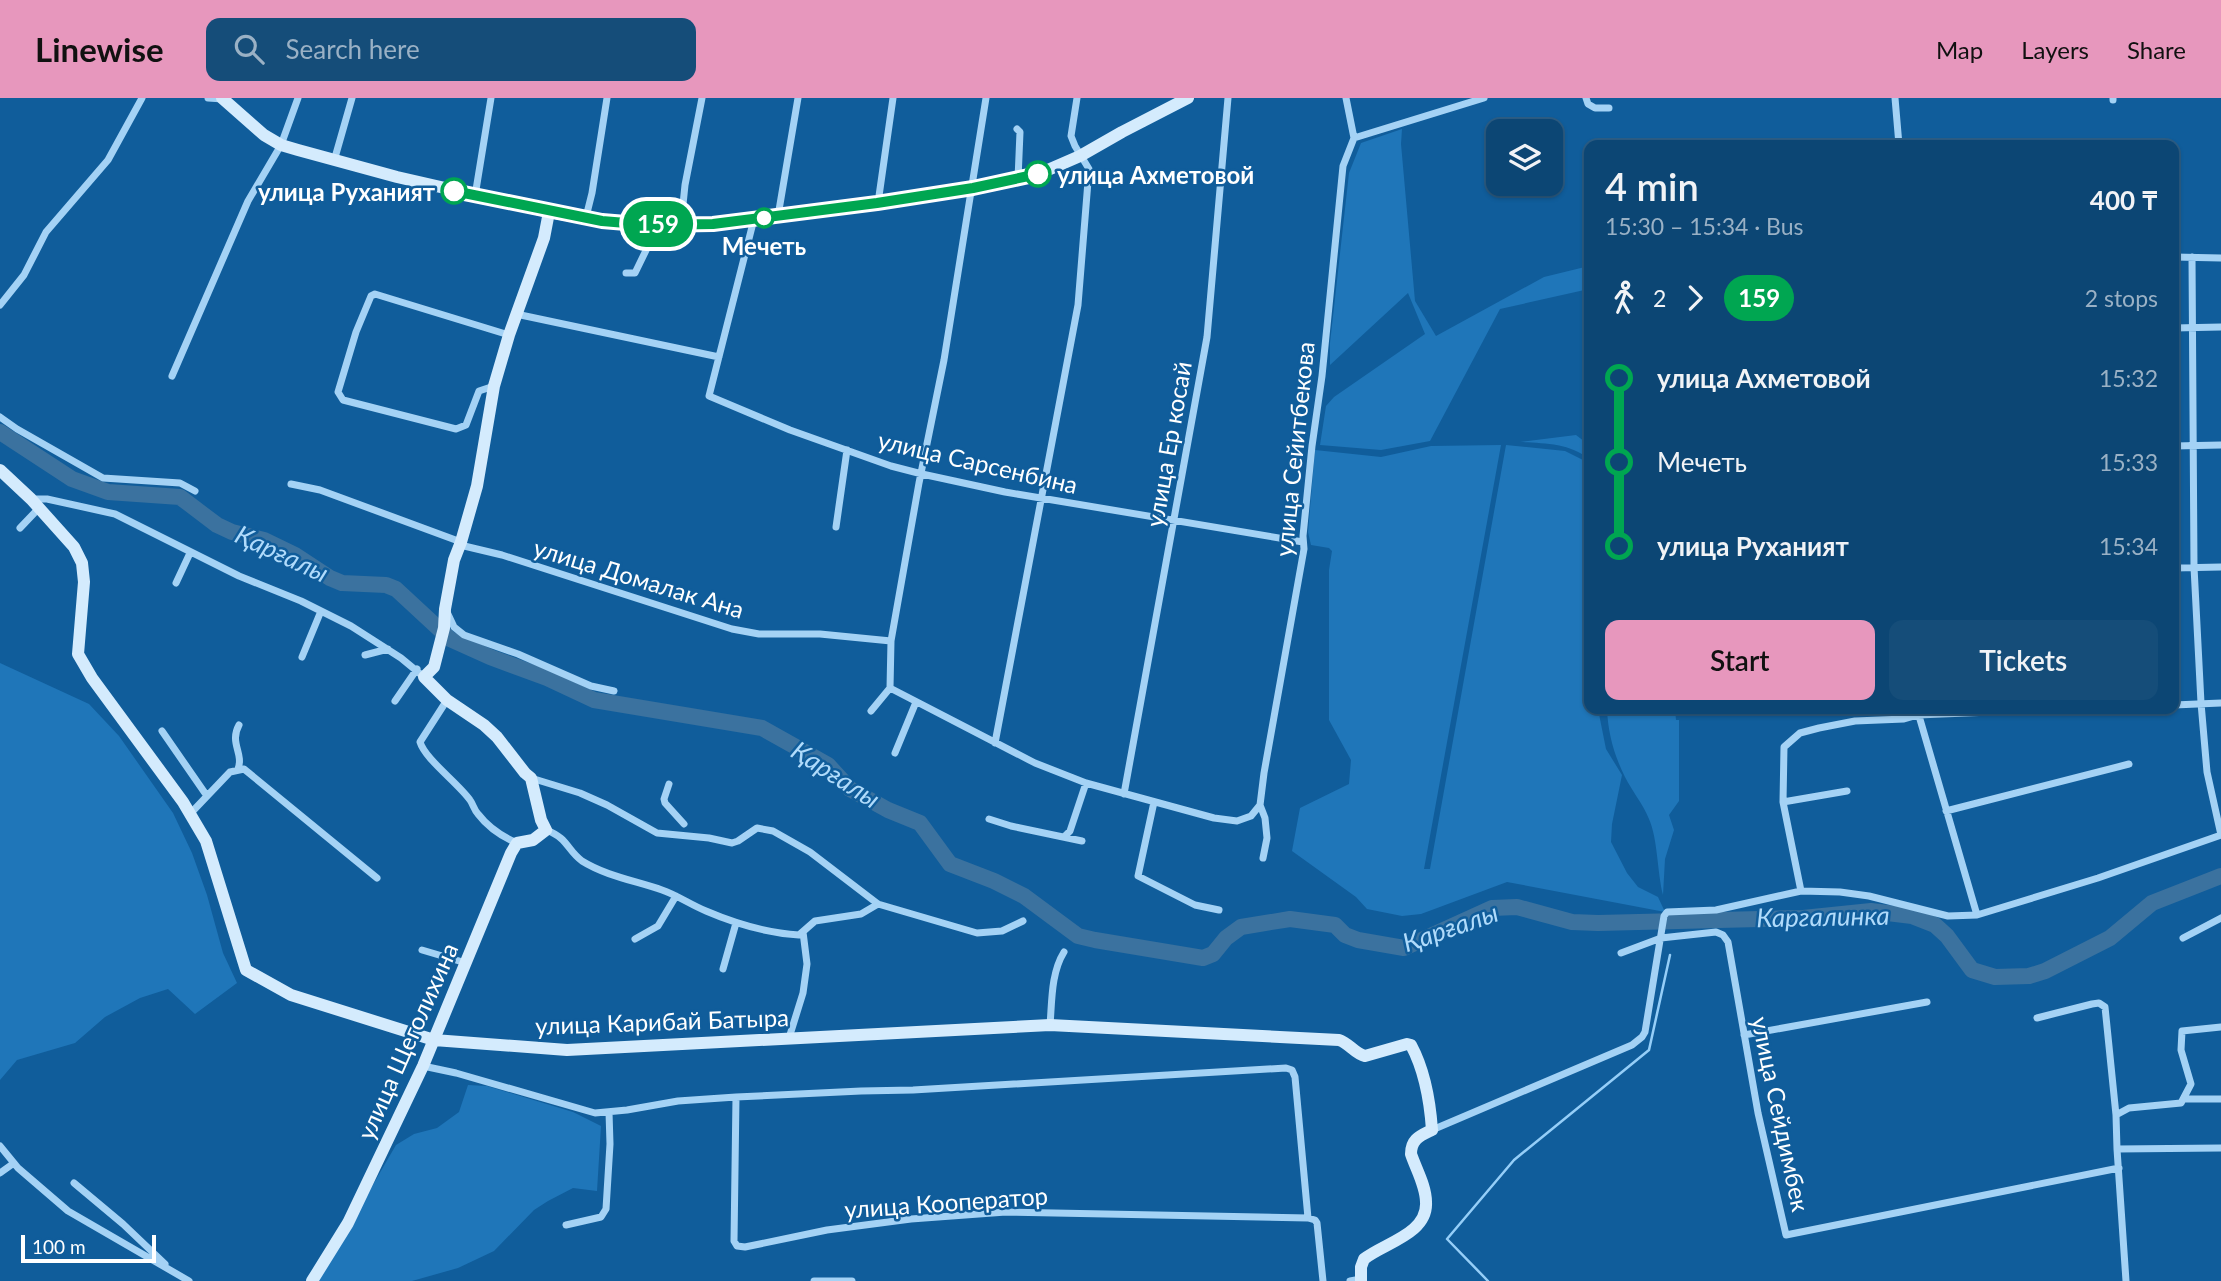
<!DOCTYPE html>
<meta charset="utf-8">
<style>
:root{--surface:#0c4674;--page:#154d79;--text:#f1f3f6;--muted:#9ab1c5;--line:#2c5e86;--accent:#e797bd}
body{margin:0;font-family:Lato,sans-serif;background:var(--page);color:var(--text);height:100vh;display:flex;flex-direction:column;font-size:26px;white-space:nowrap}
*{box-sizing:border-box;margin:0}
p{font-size:23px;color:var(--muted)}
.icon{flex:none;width:38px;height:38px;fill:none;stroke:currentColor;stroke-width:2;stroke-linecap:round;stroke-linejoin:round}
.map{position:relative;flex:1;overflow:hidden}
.panel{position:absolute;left:1584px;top:42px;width:595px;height:574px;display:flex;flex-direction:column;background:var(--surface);border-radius:14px;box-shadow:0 2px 5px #0004,0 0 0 2px var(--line)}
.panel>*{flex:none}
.badge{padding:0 14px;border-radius:23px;font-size:24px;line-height:46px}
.buttons{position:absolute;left:1486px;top:21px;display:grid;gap:14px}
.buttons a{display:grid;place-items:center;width:77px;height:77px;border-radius:14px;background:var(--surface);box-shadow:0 2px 5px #0004,0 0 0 2px var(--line);font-size:35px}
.scale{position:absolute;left:21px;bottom:18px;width:135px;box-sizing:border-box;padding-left:7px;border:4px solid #fff;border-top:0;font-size:19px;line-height:24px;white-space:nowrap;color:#fff;-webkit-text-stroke:5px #105d9b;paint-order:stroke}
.map>.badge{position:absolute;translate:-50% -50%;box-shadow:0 0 0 4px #fff}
.legs{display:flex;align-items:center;gap:10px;height:77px;padding:0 21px;font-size:23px}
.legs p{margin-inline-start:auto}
.head{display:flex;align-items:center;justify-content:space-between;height:119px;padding:0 21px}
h1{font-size:38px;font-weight:600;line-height:52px}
.action{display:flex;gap:14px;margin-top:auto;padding:14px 21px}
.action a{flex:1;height:80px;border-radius:14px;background:var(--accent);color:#111;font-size:28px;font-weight:600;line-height:80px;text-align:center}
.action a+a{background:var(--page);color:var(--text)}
ul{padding:0 21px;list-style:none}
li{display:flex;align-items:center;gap:24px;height:84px;font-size:26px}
li i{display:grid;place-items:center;width:10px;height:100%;margin:0 9px;background:currentColor}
li i::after{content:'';width:18px;height:18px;margin:-9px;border:5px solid;border-radius:50%;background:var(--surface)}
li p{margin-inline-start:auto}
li:first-child i{background:linear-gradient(#0000 50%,currentColor 0)}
li:last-child i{background:linear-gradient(currentColor 50%,#0000 0)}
header{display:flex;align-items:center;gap:42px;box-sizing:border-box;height:98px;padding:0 35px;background:var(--accent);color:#111}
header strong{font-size:33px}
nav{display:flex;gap:38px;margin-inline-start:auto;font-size:24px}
.search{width:490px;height:63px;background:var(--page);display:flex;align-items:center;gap:18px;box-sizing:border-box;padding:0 24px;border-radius:14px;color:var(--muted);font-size:26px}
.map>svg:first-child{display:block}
.green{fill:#1f76b9}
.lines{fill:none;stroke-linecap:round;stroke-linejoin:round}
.stream{stroke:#95cef8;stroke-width:2.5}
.river{stroke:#3b729f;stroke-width:16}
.street{stroke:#a4d2f5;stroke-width:7}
.secondary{stroke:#d4ebfd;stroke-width:12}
.line-1-casing{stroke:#fff;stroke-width:16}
.line-1{stroke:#00a651;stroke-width:10}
.stop-1-dot{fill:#fff;stroke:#00a651;stroke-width:3.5}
.labels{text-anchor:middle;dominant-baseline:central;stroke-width:5;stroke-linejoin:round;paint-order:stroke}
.stop-label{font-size:24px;font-weight:bold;fill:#fff;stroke:#105d9b;text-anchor:start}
.street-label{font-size:24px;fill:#fff;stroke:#105d9b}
.water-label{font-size:26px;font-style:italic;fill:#b0dbfb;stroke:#105d9b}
</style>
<header>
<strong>Linewise</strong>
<div class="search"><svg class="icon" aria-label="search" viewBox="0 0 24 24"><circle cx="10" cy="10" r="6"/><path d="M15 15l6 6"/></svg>Search here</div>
<nav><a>Map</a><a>Layers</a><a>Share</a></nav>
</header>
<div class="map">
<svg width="2221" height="1183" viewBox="0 0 2221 1183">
<rect width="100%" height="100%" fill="#105d9b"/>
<path class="green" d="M1402,31L1401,46L1415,203L1436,238L1544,179L1589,168V191L1500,211L1430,343L1381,352L1320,347L1326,308L1334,299L1425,236L1408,195L1330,267V245L1349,75L1361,45Z
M1576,337L1589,347V361C1570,345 1543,345 1520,344Z
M1501,347L1424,771H1430L1506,347L1565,353L1589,365V611H1598L1606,651L1622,677L1612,726L1611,744L1627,775L1638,789L1658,799L1665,814L1507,784L1421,816L1402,818L1367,811L1356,799L1292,753L1300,710L1349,686L1351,662L1329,622V472L1332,453L1329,450L1311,447L1308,434L1315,352L1381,359L1431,348Z
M0,565L89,606L119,638L173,715L192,755L207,797L223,855L237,885L195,916L168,891L140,900L105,919L75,945L17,962L0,982Z
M1607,611H1675L1676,622H1679V703L1669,717L1674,732L1665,761L1663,797C1657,773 1658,742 1649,721C1643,706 1632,693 1625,679C1614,657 1608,635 1607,611Z
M468,987L487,988L573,1014L601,1028L597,1093L573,1090L548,1103L534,1112L494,1153L458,1170L412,1183H317L396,1047L414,1036L437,1030L459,1014Z"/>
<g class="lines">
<path class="stream" d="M1488,1183L1447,1141L1514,1062L1649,952L1670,857"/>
<path class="river" d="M0,334L72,381L108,394L180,399L217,427L232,434L264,442L295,457L330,480L342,485L386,487L396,491L450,541L490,559L547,580L594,602L762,630L828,667L850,691L888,712L920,725L950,766L994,783L1024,798L1078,838L1095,842L1203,860L1213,856L1226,840L1241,829L1290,821L1335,827L1345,837L1358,842L1404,850L1492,810L1517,809L1572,824L1598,825L1803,820L1871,813L1912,818L1935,827L1947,838L1972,872L1995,879L2029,878L2045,873L2110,840L2152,805L2221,778"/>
<path class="street" d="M208,0L223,1
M986,0L944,262L919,385L891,543L890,590L1035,665L1086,685L1214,720L1237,723L1251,718L1260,707
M1586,0L1588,6L1595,10H1609
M1895,0L1899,47
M2113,0V2
M1017,31L1020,34L1018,81
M1354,40L1484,0
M334,63L352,0
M475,98L491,0
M878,105L893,0
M778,118L798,0
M586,119L592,95L607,0
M754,121L709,298L790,332L891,368L922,376L1005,394L1303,444
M681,126L685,87L702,0
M2174,159L2221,160
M626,175H635L652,140L655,126
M0,207L24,177L46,134L108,62L142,0
M516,216L719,259
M2174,230L2221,229
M172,278L248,103L281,47L298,0
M494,288L479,293L466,327L456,331L343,302L338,294L356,234L371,198L375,196L509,237
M0,319L17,331L103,380L180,385L195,393
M2174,348L2221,347
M291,386L320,392L461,444
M32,401H47L115,416L239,478L301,503L351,528L401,560L424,579
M836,429L847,352
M20,430L39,410
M460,447L502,457L732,531L759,536H820L891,543
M2174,470L2221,469
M176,485L190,455
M447,514L454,529L464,537L518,556L591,588L614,593
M365,557L388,551
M302,559L321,513
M447,602L420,644C425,661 458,685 470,702C473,706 474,712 478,716C488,729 503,739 517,745
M395,603L417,571
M2174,607L2221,605
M1917,611L1977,817
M2068,611L1918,617L1904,621L1855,623L1819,630L1800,635L1784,649L1783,704L1801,793L1840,794L1869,798L1948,818L1977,817L2098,780L2221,737L2207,674L2201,605L2194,469L2192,159
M871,613L890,590
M162,633L207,698
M995,645L1078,207L1089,71L1075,48L1071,38L1077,0
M895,655L916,604
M238,671C244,655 229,645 239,627
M531,680L580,695L607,707L657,735L709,740L732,745L738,743L757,730L773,733L810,754L878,806L977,835L1002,833L1023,823
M669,686L664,701L665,705L684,726
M1124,696L1207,239L1228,0
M1154,704L1138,778L1195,807L1219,812
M1783,704L1847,693
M1946,713L2129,666
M190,716L230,674L244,671L377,780
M989,721L1011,728L1082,743
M546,732C568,740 567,752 582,763C606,778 636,783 662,792C677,797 691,807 706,813C734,825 767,835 799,837L815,823L861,816L878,806
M1065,738L1070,733L1086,685
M1263,760L1267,740L1265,720L1260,707L1264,675L1304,451L1303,438L1312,348L1322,278L1343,68L1354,40L1346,0
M2183,840L2221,820
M635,841L658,828L676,798
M422,852L466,865
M1621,855L1661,840L1716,834L1723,837L1728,844L1758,1015L1786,1137L2119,1070
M723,871L736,825
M2037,920L2092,906L2099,905L2105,909L2116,1017
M1050,927C1052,903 1051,875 1064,854
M2221,929L2182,933L2181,952L2191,986L2181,1005L2129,1010L2116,1017L2117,1051L2221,1050
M1744,937L1927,904
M789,940L803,895L807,866L803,834
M423,968L456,975L595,1015L627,1012L678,1003L736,999L861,993L913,992L1286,970L1292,972L1295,979L1308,1120
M736,999L734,1143L737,1148L745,1149L827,1132L911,1121L1006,1114L1308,1120L1315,1122L1317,1125L1323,1183
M2184,1001H2221
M1432,1032L1632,947L1642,939L1645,934L1664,818L1667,814L1716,812L1801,793
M0,1048L18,1070L68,1113L189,1183
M2117,1051L2126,1183
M0,1075L14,1065
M74,1085L123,1126L165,1166
M566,1127L601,1119L606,1111L610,1046L609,1014
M814,1183H852
M1350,1183L1361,1181"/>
<path class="secondary" d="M222,0L264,37L281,47L298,52L397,79L549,114L602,123L650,126H713L778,118L973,90L1034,78L1080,58L1122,34L1188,0
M0,372L31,401L74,449L82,465L84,484L78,556L92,580L183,704L206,743L246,872L291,897L434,942L567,952L1050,927L1339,942C1349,945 1355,956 1365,958L1407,946L1411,947C1425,973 1430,1003 1432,1032C1420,1038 1411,1041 1411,1056C1416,1071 1426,1088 1426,1104C1428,1136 1384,1145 1364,1161L1361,1169V1183
M312,1183L348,1125L423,968L511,755L517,745L533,742L546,732L541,722L531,680L525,675L497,639L484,627L447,602L424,579L434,569L444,530L445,511L454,462L461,444L477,388L494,288L509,237L544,140L549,114"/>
</g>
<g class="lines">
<g class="line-1-casing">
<path id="line-1" d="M454,93L602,123L650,127L713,126L877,105L973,90L1038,76"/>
</g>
<use href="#line-1" class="line-1"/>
</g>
<g class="stop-1-dot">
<circle cx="1038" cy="76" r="12"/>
<circle cx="454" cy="93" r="12"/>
<circle cx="764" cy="120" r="9"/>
</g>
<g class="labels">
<g class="stop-label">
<text x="1057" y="76">улица Ахметовой</text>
<text x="435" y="93" text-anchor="end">улица Руханият</text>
<text x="764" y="147" text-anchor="middle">Мечеть</text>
</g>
<g class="street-label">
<text transform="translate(1168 346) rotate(-80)">улица Ер косай</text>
<text transform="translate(1294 351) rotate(-84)">улица Сейитбекова</text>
<text transform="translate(978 364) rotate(13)">улица Сарсенбина</text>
<text transform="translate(639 480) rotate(17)">улица Домалак Ана</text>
<text transform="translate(662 923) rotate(-2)">улица Карибай Батыра</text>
<text transform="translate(407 943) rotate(-66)">улица Щеголихина</text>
<text transform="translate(1781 1016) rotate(78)">улица Сейдимбек</text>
<text transform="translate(946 1104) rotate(-4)">улица Кооператор</text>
</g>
<g class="water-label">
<text transform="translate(282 455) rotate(25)">Қарғалы</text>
<text transform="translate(836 676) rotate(33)">Қарғалы</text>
<text transform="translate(1823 818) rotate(-1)">Каргалинка</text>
<text transform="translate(1450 829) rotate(-19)">Қарғалы</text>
</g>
</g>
</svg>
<div class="buttons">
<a><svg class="icon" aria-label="layers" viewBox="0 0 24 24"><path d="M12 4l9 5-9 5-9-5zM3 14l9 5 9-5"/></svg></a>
</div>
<div class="scale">100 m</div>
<b class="badge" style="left:658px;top:126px;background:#00a651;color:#fff">159</b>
<section class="panel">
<div class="head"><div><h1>4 min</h1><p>15:30 – 15:34 · Bus</p></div><b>400 ₸</b></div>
<div class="legs"><svg class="icon" aria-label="walk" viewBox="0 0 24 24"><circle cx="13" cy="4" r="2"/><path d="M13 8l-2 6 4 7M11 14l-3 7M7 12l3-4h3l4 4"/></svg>2<svg class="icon" aria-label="forward" viewBox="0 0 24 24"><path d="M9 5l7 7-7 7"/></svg><b class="badge" style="background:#00a651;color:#fff">159</b><p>2 stops</p></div>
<ul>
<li><i style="color:#00a651"></i><b>улица Ахметовой</b><p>15:32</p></li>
<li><i style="color:#00a651"></i><span>Мечеть</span><p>15:33</p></li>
<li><i style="color:#00a651"></i><b>улица Руханият</b><p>15:34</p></li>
</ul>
<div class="action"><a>Start</a><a>Tickets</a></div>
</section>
</div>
